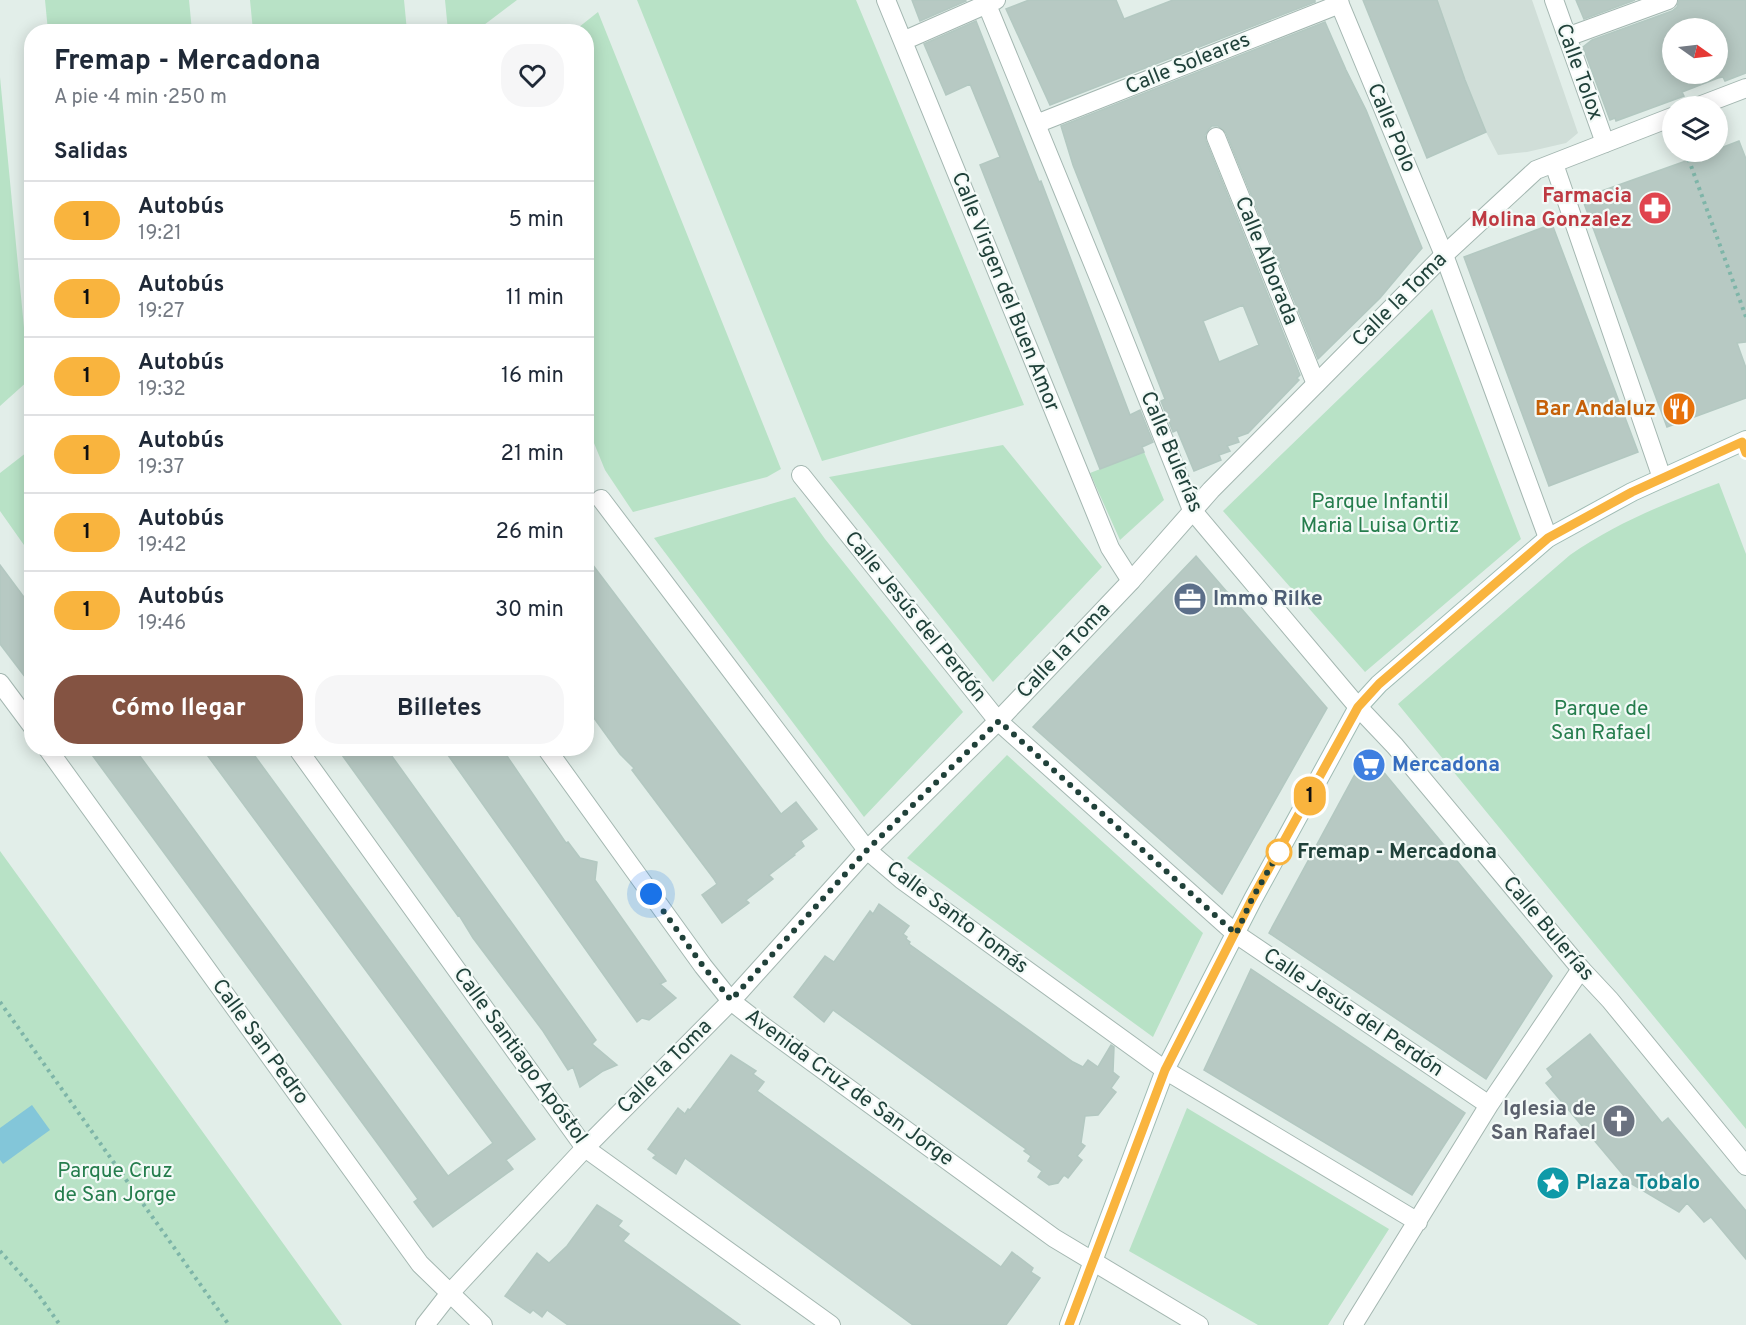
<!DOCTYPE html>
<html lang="es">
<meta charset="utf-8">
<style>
:root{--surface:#fff;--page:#f6f6f7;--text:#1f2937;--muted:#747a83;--line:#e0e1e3;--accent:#845342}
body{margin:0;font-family:Overpass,sans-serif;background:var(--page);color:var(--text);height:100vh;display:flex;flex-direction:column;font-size:22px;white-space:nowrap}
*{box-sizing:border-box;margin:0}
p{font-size:20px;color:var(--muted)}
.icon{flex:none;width:33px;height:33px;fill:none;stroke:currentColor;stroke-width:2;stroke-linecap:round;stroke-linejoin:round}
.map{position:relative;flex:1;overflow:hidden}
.side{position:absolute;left:24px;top:24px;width:570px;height:732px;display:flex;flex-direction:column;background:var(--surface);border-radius:24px;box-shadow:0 3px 15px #0003}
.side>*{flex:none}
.badge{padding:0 12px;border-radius:20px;font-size:21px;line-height:39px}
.needle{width:39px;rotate:104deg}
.controls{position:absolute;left:1662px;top:18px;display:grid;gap:12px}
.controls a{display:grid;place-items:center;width:66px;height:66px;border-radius:50%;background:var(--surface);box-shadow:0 3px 15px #0003;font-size:30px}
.you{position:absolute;width:30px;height:30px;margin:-15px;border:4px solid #fff;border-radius:50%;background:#1a73e8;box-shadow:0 0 0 9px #1a73e833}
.map>.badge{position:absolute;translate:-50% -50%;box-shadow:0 0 0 3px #fff}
h2{padding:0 30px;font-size:22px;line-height:54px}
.round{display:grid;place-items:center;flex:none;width:63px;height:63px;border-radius:24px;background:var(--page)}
.headline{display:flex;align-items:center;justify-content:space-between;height:102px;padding:0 30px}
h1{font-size:28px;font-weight:700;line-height:45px}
.cta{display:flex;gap:12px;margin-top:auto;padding:12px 30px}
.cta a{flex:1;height:69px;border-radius:24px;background:var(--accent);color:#fff;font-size:24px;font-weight:700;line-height:69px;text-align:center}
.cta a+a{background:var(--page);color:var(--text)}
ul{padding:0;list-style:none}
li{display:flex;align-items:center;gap:18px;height:78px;padding:0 30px;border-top:2px solid var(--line)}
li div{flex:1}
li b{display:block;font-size:22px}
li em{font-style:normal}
li .badge{min-width:66px;font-weight:700;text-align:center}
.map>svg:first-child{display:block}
.built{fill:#d0ded8}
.green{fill:#b8e2c6}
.water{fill:#83c6d9}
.building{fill:#b7c9c3;stroke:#b3c8c1;stroke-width:1.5;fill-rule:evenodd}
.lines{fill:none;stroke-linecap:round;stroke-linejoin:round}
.minor-casing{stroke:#a4b7b1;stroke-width:20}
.tertiary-casing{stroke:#a4b7b1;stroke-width:20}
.secondary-casing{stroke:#9fbbb3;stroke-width:20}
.path{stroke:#7eb5a8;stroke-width:4;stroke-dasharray:3 4.5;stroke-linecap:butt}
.minor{stroke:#fff;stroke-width:18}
.tertiary{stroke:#fff;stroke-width:18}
.secondary{stroke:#fff;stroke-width:18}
.line-casing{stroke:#fff;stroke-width:14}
.line{stroke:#f9b43e;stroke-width:9}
.walk{stroke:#20413a;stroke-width:6;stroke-dasharray:0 10.8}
.stop-dot{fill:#fff;stroke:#f9b43e;stroke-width:3}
.labels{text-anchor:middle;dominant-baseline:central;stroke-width:4.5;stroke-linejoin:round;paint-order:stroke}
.street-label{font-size:21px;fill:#20413a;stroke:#f3faf7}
.health-label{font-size:21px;font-weight:bold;fill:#be3a42;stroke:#f3faf7;text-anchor:end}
.food-label{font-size:21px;font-weight:bold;fill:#c56008;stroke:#f3faf7;text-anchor:end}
.park-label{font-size:21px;fill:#257d4d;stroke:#f3faf7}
.service-label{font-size:21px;font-weight:bold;fill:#4e5e75;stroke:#f3faf7;text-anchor:start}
.shop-label{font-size:21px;font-weight:bold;fill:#366cbe;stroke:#f3faf7;text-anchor:start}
.stop-label{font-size:21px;font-weight:bold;fill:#20413a;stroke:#f3faf7;text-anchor:start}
.worship-label{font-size:21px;font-weight:bold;fill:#5b616d;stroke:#f3faf7;text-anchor:end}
.culture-label{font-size:21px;font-weight:bold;fill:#0d838f;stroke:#f3faf7;text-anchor:start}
</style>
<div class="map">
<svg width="1746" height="1325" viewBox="0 0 1746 1325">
<rect width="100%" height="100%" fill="#e2eee9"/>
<path class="built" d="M1374,0H1532L1578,133L1566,143L1527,152L1498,155L1486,132L1427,158Z"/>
<path class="green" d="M45,0H189L192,31H48Z
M250,0H404L407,31H253Z
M445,0H517L476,31H448Z
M637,0H856L1024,405L822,461Z
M598,12L781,469L767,477L633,512L605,470L587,426L586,32L574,31Z
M0,77L29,380L0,406Z
M1432,309L1521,539L1365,672L1223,511Z
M1003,445L1102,567L993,682L829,477Z
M31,449V555L0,511V473Z
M1144,452L1164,500L1120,540L1090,473Z
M1719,483L1746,554V1129L1398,704L1570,555C1616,523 1666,503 1719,483Z
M795,497L825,539L963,712L864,817L654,538Z
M1007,755L1203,933L1153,1037L907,858Z
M0,851L342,1325H0Z
M1187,1108L1389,1229L1328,1325H1258L1129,1251Z"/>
<path class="water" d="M32,1105L50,1130L3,1164L0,1160V1128Z"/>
<path class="building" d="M912,0H965L966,1L920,21Z
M1029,0H1116L1124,19L1173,0H1315V2L1050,105L1006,9Z
M1363,0H1437L1465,80L1486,132L1427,158Z
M1576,0H1635L1584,19Z
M1679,0H1746V73L1725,81L1723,77L1718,78L1682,92L1684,96L1616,121L1615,118L1610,120L1583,47L1592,40L1672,11L1677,7ZM1672,28H1718V74H1672Z
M976,21L1039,182L1041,181L1130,415L1140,410L1153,442L1142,447L1144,452L1100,469L980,165L1000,157L970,84L946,95L924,44Z
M1325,22L1346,70L1366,110L1422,248L1380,298L1318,359L1226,133L1218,126H1212L1208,130L1205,135L1206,141L1300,375L1297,378L1299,380L1248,433L1237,437L1239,442L1227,446L1230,451L1219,455L1221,460L1194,471L1177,430L1173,432L1161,401L1165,399L1073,165L1061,126ZM1243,305L1259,345L1219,362L1203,321Z
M1739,141L1746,159V342L1737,343L1746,368V398L1667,427L1582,198L1711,152H1718V149Z
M1552,224L1638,452L1549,486L1464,257Z
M586,556L781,814L796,802L817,829L801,841L804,846L794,854L795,855L769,875L773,879L746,900L749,903L722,923L702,895L717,884L714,879L632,770L634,768L620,754L586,707V692L594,686L586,678Z
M1196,556L1327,708L1222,894L1033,727Z
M0,565L32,608V686L0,644Z
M87,748H134L448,1176L493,1143L202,748H249L535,1139L506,1160L513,1169L433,1227L414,1202L418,1199L386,1155Z
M337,748H386L596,1040L592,1044L617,1065L603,1071L580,1087L573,1067L568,1070L543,1031L473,938L459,915L458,916Z
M443,748H508L507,756L566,843L568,842L580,858L597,862L595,880L666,981L660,984L676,998L649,1020L642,1018L637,1022Z
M1367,752L1552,976L1486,1079L1269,933Z
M879,904L909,926L903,934L907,937L906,939L910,942L909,944L1073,1062L1083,1067L1088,1060L1098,1067L1111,1045L1114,1047L1113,1072L1119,1077L1111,1088L1116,1092L1098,1115L1085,1116L1081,1143L1085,1146L1077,1156L1082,1160L1068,1178L1064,1175L1058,1183L1049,1185L1038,1177L1042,1171L1028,1161L1031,1156L1024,1151L1026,1149L833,1010L824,1022L794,997L825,956L834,962L870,911L873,914Z
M1251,969L1465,1113L1412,1195L1204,1070Z
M1590,1034L1662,1123L1668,1118L1746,1211V1259L1711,1217L1704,1222L1687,1203L1679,1212L1630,1183L1546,1083L1553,1077L1547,1069Z
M731,1055L756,1071L753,1074L764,1082L757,1091L1001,1267L1012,1252L1033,1268L1031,1272L1040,1278L1006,1325H913L685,1158L676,1174L653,1158L656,1155L648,1149L678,1108L685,1114L688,1109L690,1110Z
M597,1205L622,1221L618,1226L629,1234L623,1241L740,1325H568L547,1310L542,1317L533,1310L530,1313L505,1296L537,1253L549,1263L567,1246Z"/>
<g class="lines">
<g class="minor-casing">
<path id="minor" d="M886,0L1110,548L1131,581
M985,0L1115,317L1192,510L1358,707
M1338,0L1444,255L1548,538
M1554,0L1605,143
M1567,37L1668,0
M903,41L996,0
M1036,124L1340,4
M1216,137L1316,384
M1554,164L1662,478
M801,475L998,721L1236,934L1489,1105
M601,499L867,850L902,880L1165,1070L1418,1222
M0,683L32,726
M47,748L420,1264L483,1325
M297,748L585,1148L831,1325
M546,748L703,966L731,1001L763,1026L1054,1238L1199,1325
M1353,1325L1489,1105L1581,969"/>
</g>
<g class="tertiary-casing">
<path id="tertiary" d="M1699,106L1746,88
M1358,707L1395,746L1581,969L1610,1000L1746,1166
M425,1325L450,1293L585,1148L731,1001L867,850L998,721L1131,581L1211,490L1444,255L1536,170L1672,117"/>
</g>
<g class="secondary-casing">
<path id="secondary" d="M1069,1325L1165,1070L1253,899L1358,707L1379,684L1548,538L1632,492L1746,440"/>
</g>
<path class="path" d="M1686,152L1746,317
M0,1002L229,1325
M0,1251L35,1290L60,1325"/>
<use href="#minor" class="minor"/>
<use href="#tertiary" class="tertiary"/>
<use href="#secondary" class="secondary"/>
</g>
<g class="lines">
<g class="line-casing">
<path id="line" d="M1069,1325L1165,1070L1252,899L1358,707L1379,684L1548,538L1632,492L1742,442L1746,453"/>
</g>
<use href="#line" class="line"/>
<path class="walk" d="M651,894L703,966L731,1000L867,850L999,721L1236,934L1252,899L1279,852"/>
</g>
<defs>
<g id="pharmacy-disc" transform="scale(1.725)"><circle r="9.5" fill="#e0444e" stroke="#f3faf7"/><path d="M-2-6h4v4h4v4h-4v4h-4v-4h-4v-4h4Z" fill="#fff"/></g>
<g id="restaurant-disc" transform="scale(1.725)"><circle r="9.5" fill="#e8710a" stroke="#f3faf7"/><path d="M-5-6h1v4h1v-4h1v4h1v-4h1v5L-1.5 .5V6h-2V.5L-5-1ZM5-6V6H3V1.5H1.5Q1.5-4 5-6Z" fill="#fff"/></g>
<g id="office-disc" transform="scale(1.725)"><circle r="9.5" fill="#5c6f8a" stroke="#f3faf7"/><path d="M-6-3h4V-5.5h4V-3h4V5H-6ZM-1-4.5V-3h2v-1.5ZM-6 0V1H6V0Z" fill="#fff"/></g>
<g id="supermarket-disc" transform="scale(1.725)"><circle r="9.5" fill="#3f7fe0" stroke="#f3faf7"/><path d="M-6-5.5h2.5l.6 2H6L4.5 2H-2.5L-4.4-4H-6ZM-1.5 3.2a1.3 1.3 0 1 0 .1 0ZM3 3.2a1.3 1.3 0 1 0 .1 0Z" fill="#fff"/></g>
<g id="church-disc" transform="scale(1.725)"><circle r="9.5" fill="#6b7280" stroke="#f3faf7"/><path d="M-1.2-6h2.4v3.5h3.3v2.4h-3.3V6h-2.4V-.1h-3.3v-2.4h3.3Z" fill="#fff"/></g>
<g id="sight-disc" transform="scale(1.725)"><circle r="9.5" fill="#0f9aa8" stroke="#f3faf7"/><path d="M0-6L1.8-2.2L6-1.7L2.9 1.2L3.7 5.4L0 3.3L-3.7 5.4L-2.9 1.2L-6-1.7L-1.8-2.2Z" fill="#fff"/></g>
</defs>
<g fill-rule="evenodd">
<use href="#pharmacy-disc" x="1655" y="208"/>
<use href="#restaurant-disc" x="1679" y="409"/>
<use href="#office-disc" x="1190" y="599"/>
<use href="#supermarket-disc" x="1369" y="765"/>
<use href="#church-disc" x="1619" y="1121"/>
<use href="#sight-disc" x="1553" y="1183"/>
</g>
<circle class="stop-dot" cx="1279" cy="852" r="12"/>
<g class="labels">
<g class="street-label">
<text transform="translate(1188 64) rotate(-22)">Calle Soleares</text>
<text transform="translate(1579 72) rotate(70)">Calle Tolox</text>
<text transform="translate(1391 128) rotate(67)">Calle Polo</text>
<text transform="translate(1266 261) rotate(68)">Calle Alborada</text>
<text transform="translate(1005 292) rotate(68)">Calle Virgen del Buen Amor</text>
<text transform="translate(1400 300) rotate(-45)">Calle la Toma</text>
<text transform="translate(1171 452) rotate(67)">Calle Bulerías</text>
<text transform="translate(915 617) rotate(51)">Calle Jesús del Perdón</text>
<text transform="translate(1064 651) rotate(-46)">Calle la Toma</text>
<text transform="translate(957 918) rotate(37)">Calle Santo Tomás</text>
<text transform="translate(1548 929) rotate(50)">Calle Bulerías</text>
<text transform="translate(1353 1013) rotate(34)">Calle Jesús del Perdón</text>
<text transform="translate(260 1042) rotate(54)">Calle San Pedro</text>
<text transform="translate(520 1056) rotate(54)">Calle Santiago Apóstol</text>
<text transform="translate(665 1067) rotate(-45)">Calle la Toma</text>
<text transform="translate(849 1088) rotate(36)">Avenida Cruz de San Jorge</text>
</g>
<g class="health-label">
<text x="1632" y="196">Farmacia<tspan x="1632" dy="24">Molina Gonzalez</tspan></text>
</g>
<g class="food-label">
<text x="1656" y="409">Bar Andaluz</text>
</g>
<g class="park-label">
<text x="1380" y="502">Parque Infantil<tspan x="1380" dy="24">Maria Luisa Ortiz</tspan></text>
<text x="1601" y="709">Parque de<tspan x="1601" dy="24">San Rafael</tspan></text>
<text x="115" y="1171">Parque Cruz<tspan x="115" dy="24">de San Jorge</tspan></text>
</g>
<g class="service-label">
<text x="1213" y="599">Immo Rilke</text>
</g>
<g class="shop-label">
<text x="1392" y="765">Mercadona</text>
</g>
<g class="stop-label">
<text x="1297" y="852">Fremap - Mercadona</text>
</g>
<g class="worship-label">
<text x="1596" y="1109">Iglesia de<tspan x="1596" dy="24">San Rafael</tspan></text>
</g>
<g class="culture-label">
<text x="1576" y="1183">Plaza Tobalo</text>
</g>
</g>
</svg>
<div class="controls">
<a><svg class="needle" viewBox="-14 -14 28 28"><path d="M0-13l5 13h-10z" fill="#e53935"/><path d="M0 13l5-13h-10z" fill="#747a83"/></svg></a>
<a><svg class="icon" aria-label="layers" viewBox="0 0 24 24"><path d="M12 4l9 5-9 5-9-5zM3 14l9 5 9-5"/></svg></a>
</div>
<div class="you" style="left:651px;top:894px"></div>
<b class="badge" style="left:1310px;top:796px;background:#f9b43e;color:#111">1</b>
<section class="side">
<div class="headline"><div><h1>Fremap - Mercadona</h1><p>A pie · 4 min · 250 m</p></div><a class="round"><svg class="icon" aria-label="heart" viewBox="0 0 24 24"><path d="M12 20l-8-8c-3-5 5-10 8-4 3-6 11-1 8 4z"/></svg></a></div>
<h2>Salidas</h2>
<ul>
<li><span class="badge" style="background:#f9b43e;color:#111">1</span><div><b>Autobús</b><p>19:21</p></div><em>5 min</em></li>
<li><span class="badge" style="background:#f9b43e;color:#111">1</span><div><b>Autobús</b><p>19:27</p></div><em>11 min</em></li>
<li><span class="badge" style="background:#f9b43e;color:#111">1</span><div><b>Autobús</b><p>19:32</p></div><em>16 min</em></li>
<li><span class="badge" style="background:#f9b43e;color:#111">1</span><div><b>Autobús</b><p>19:37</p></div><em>21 min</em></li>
<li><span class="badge" style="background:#f9b43e;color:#111">1</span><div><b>Autobús</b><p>19:42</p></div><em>26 min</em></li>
<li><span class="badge" style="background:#f9b43e;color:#111">1</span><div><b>Autobús</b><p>19:46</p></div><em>30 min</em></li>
</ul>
<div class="cta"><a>Cómo llegar</a><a>Billetes</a></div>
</section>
</div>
